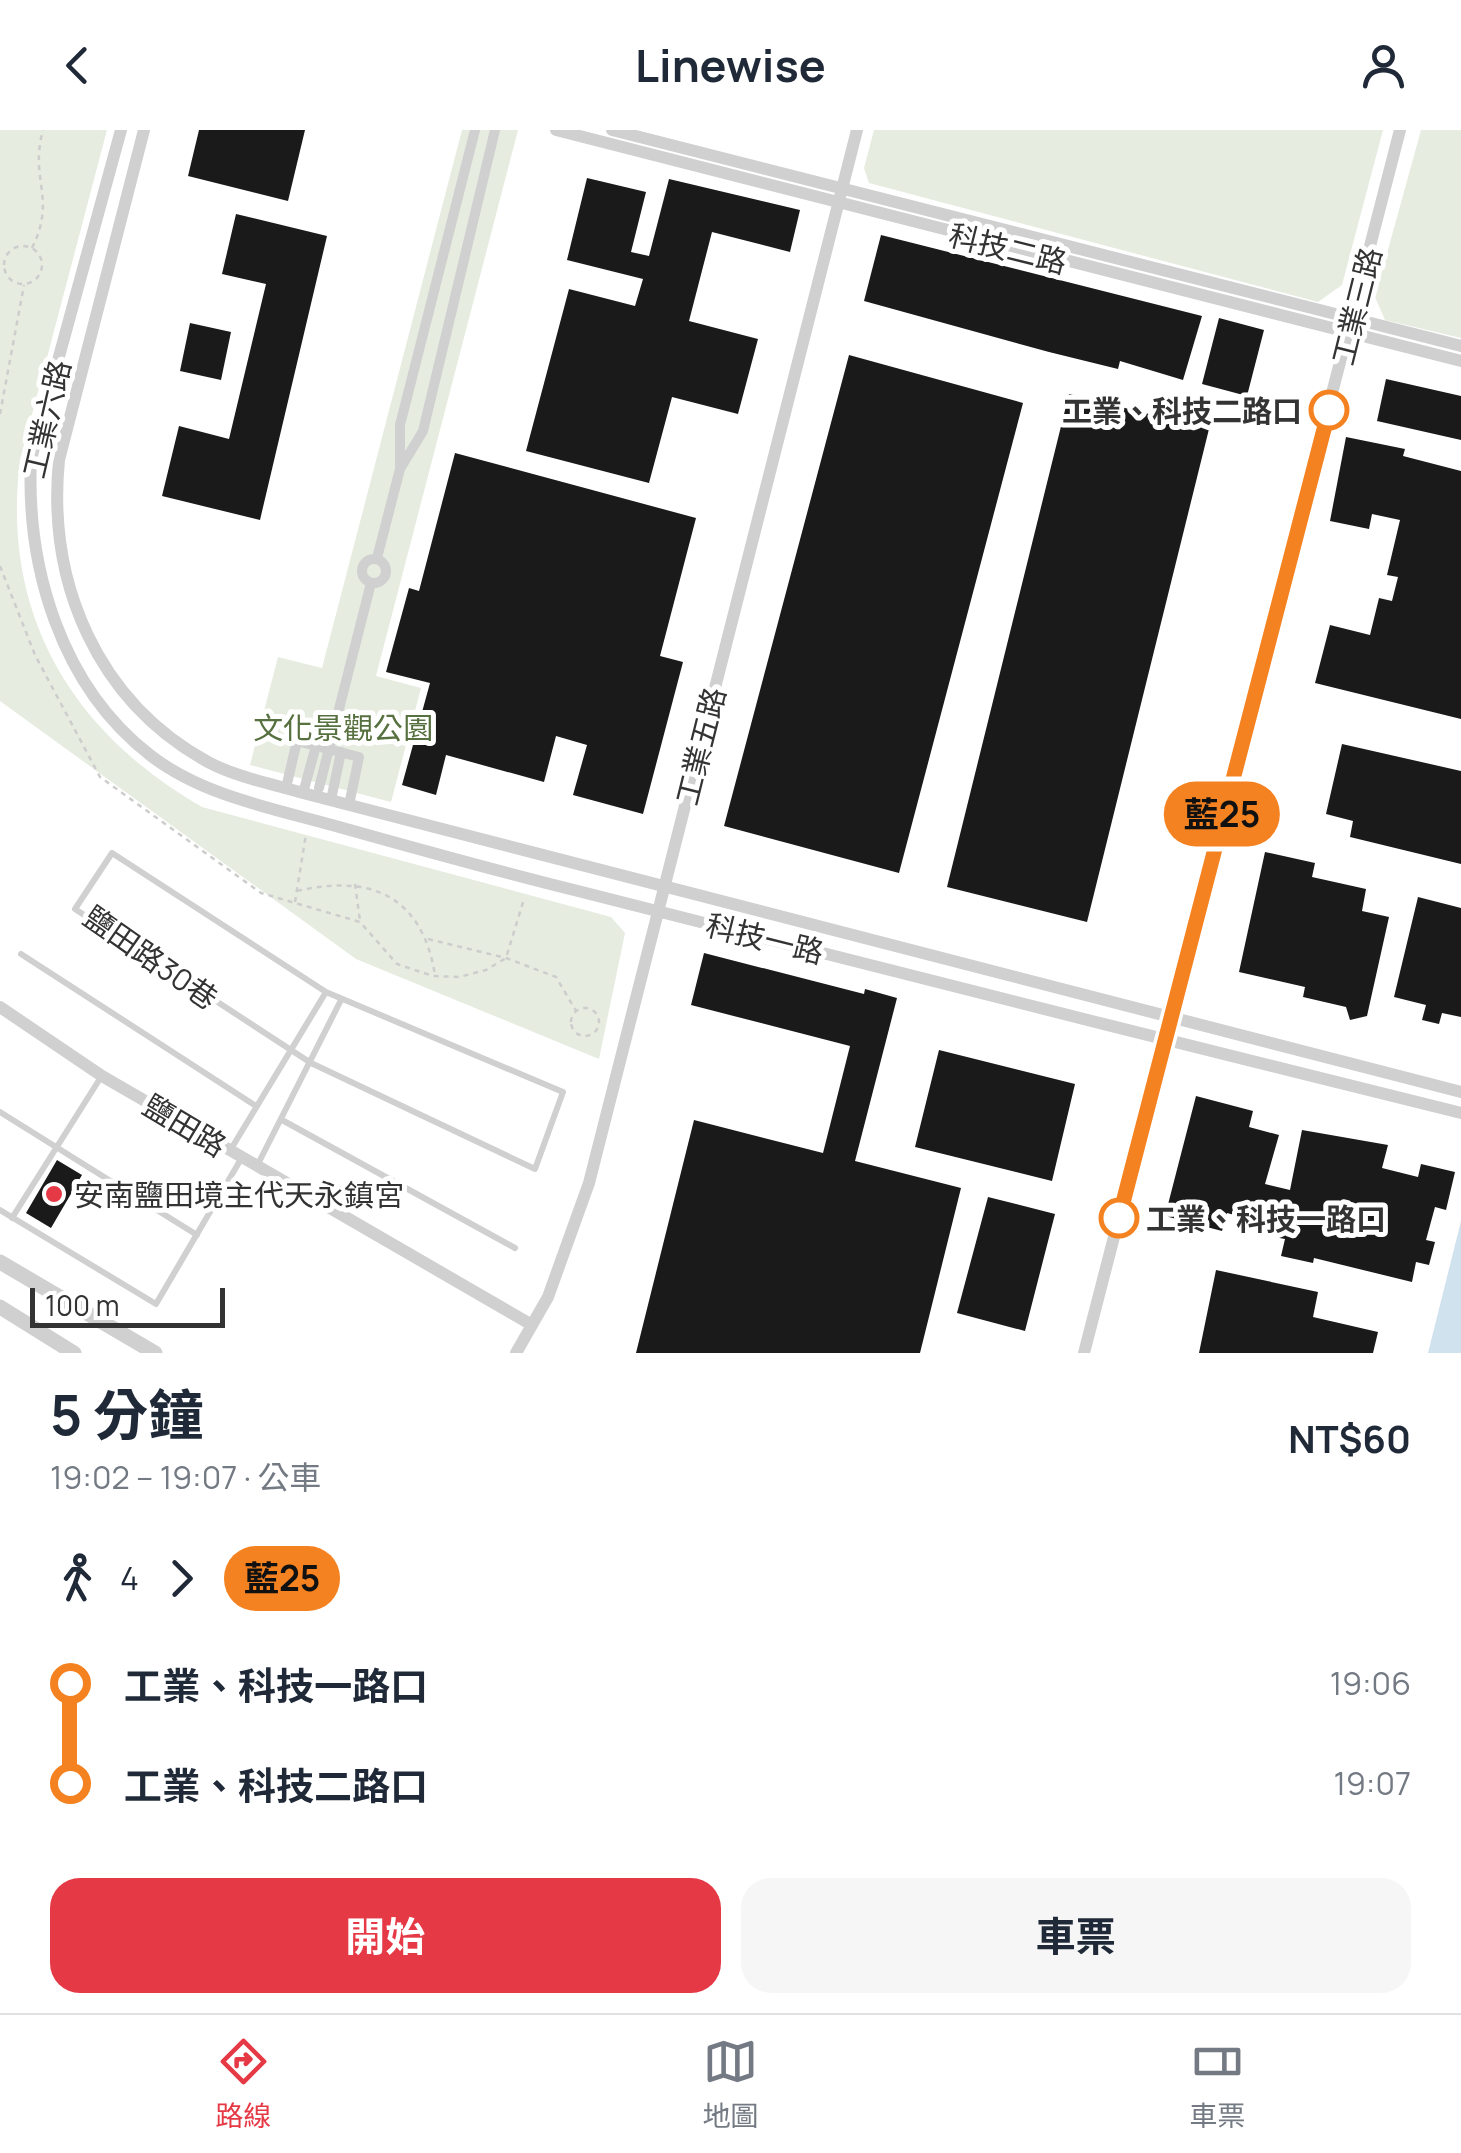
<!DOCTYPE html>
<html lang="zh-TW">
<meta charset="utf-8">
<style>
:root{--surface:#fff;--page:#f6f6f7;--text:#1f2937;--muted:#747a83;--line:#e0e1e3;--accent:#e63946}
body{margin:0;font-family:Manrope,"Noto Sans TC",sans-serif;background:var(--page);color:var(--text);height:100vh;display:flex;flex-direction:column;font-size:38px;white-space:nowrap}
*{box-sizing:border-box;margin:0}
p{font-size:32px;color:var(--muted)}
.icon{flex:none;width:55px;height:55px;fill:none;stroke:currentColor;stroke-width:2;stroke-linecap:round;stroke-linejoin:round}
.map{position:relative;height:1223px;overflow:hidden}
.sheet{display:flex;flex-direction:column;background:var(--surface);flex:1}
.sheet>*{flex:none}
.badge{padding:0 20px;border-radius:32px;font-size:35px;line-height:65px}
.scale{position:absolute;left:30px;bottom:25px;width:195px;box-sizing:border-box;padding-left:10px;border:5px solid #333;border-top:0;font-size:28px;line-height:35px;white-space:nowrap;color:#333;-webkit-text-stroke:8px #fff;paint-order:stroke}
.map>.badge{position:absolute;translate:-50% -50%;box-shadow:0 0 0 5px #fff}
.legs{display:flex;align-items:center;gap:15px;height:110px;padding:0 50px;font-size:32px}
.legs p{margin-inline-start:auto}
.overview{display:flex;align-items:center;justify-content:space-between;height:170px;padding:0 50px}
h1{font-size:55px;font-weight:700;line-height:75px}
.primary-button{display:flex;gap:20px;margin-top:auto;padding:20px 50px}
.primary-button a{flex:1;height:115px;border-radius:30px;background:var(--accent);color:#fff;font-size:40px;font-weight:700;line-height:115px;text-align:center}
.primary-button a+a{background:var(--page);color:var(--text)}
ul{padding:0 50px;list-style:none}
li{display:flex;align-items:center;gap:35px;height:100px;font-size:38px}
li i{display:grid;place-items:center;width:15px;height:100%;margin:0 12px;background:currentColor}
li i::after{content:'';width:25px;height:25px;margin:-12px;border:8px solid;border-radius:50%;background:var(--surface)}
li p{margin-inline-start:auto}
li:first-child i{background:linear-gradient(#0000 50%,currentColor 0)}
li:last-child i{background:linear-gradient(currentColor 50%,#0000 0)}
header{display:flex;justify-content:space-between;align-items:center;height:130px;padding:0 50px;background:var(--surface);font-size:45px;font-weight:700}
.tabs{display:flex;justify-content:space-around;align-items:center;height:140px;border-top:2px solid var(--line);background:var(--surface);font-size:28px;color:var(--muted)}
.tabs a{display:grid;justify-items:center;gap:5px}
.tabs .on{color:var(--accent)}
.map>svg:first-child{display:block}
.green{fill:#e6ecdf}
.water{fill:#cfe2ee}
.building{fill:#1a1a1a}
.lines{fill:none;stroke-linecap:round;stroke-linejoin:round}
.path{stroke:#cdcdcd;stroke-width:2.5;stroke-dasharray:5 5;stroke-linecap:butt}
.service{stroke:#d0d0d0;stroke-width:6}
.pedestrian{stroke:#d0d0d0;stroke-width:10}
.minor{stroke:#d0d0d0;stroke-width:12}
.tertiary{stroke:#d0d0d0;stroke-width:15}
.line-1-casing{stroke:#fff;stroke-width:22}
.line-1{stroke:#f58220;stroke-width:15}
.stop-1-dot{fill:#fff;stroke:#f58220;stroke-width:5}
.poi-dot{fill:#e63946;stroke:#fff;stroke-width:4}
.labels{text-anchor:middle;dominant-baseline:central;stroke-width:10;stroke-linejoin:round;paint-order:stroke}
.street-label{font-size:30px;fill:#333;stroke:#fff}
.stop-label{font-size:30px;font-weight:bold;fill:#333;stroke:#fff;text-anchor:end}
.park-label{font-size:30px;fill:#56703f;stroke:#fff}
.poi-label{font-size:30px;fill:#333;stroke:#fff;text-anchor:start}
</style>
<header><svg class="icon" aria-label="back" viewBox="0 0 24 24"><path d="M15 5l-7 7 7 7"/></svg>Linewise<svg class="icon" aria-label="person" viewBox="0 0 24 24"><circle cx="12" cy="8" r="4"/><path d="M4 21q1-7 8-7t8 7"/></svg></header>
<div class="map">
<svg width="1461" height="1223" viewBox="0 0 1461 1223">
<rect width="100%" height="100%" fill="#fff"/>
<path class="green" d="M0,0H107L20,330C1,483 70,601 202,677L611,787L625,803L599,929L356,829L0,571Z
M462,0H518L376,546L421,558L391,672L250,635L278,527L322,538Z
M874,0H1383L1342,155L1318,172L869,53L864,38Z
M1421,0H1461V208L1385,190L1375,167Z"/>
<path class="water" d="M1461,1091V1223H1428Z"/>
<path class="building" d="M199,0H305L288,71L188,46Z
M587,48L646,62L631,122L649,126L669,49L800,80L790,122L712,102L689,191L758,209L738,284L672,267L649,353L526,321L569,159L635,176L643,149L567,130Z
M236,84L327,106L260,390L162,366L179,296L229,309L266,154L222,144Z
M881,105L1202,186L1183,250L1120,231L1118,239L1049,222L864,171Z
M1219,188L1264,200L1247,266L1202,254Z
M190,193L231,202L221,250L180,241Z
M849,225L1023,273L899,743L724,696Z
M1386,249L1461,266V310L1377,291Z
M1069,264L1209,299L1087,792L947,757Z
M1346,307L1405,319L1403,326L1461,341V589L1315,553L1330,495L1370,505L1379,468L1392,471L1398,447L1387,445L1400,390L1372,384L1369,399L1330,391Z
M455,323L696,388L660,526L683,532L643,684L573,665L587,615L556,606L544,652L446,625L436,665L402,655L430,553L386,542L409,458L419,461Z
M1342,614L1461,641V734L1350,707L1353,691L1326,684Z
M1265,722L1315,733L1312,747L1366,759L1362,781L1389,787L1367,886L1350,890L1346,877L1303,867L1305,857L1239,842Z
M1418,767L1461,778V887L1442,883L1439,894L1422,890L1426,875L1394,867Z
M704,823L864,864L865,859L897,868L855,1031L961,1058L920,1223H636L694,990L823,1023L850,916L691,875Z
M939,920L1075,954L1052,1051L915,1017Z
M1196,966L1253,981L1249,997L1279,1005L1265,1054L1290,1060L1302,1000L1388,1015L1382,1038L1418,1047L1421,1034L1455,1042L1446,1080L1435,1077L1426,1110L1435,1112L1429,1135L1416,1132L1412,1152L1314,1128L1313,1133L1281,1126L1285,1109L1269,1106L1273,1084L1248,1077L1246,1088L1227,1083L1222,1101L1165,1086Z
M57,1030L82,1045L51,1098L26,1083Z
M988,1067L1055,1084L1025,1201L957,1183Z
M1216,1140L1318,1162L1313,1187L1378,1202L1373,1223H1199Z"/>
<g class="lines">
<path class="path" d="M4 135a19 19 0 1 1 38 0a19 19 0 1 1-38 0Z
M32,118C57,68 29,50 43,0
M0,284L24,155
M0,436L35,525L100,647L261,763L360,792L397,834L433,846L459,847L486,840L506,828L524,769
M355,754L360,791
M297,761C370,744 422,765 435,845
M295,772L306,704
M428,809L506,828L556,847L576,881
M571 892a14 14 0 1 1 28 0a14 14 0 1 1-28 0Z"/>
<path class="service" d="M112,723L326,862L563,962L535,1039L311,933L75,779Z
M21,824L256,976
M0,982L197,1105
M282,990L515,1118
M231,1019L326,862
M257,1036L341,870
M0,1080L156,1174L241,1029
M12,1088L101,947"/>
<path class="pedestrian" d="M400,339L423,301L495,0
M377,428L400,339V295L475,0
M362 441a12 12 0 1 1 24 0a12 12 0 1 1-24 0Z
M286,658L297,611L359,627L349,675
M319,658L371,453
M303,663L316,616
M331,670L341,622"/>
<path class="minor" d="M121,0L31,329C26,438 61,556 150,625C201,665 271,678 332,695C414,718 496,741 578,761C873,835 1166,911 1461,983
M144,0L59,330C47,453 97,571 208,632C236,647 272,654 303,663L1461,962
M556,0L1461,231
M612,0L1461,216
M0,877L102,946L532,1195
M516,1223L548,1167L589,1053L857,0
M1084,1223L1400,0"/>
<path class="tertiary" d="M0,1132L155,1223
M0,1177L74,1223"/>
</g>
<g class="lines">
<g class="line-1-casing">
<path id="line-1" d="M1119,1088L1329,280"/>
</g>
<use href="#line-1" class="line-1"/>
</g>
<g class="stop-1-dot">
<circle cx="1329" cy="280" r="18"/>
<circle cx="1119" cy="1088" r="18"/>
</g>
<circle class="poi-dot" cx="54" cy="1064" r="10"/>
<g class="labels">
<g class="street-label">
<text transform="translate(1008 118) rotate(14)">科技二路</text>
<text transform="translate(1356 176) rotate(-76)">工業三路</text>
<text transform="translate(46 289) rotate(-77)">工業六路</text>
<text transform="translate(700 616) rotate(-76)">工業五路</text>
<text transform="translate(765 808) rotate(14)">科技一路</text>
<text transform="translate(151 827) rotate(35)">鹽田路30巷</text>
<text transform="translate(185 995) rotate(31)">鹽田路</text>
</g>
<g class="stop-label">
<text x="1302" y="280">工業、科技二路口</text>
<text x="1146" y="1088" text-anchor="start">工業、科技一路口</text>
</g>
<g class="park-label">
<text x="343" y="597">文化景觀公園</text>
</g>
<g class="poi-label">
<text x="74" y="1064">安南鹽田境主代天永鎮宮</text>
</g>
</g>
</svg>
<div class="scale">100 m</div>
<b class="badge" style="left:1222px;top:684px;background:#f58220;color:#111">藍25</b>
</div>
<section class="sheet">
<div class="overview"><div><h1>5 分鐘</h1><p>19:02 – 19:07 · 公車</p></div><b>NT$60</b></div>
<div class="legs"><svg class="icon" aria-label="walk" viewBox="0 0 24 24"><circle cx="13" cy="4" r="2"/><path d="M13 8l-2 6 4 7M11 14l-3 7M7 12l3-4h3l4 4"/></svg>4<svg class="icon" aria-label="forward" viewBox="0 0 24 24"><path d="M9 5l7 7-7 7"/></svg><b class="badge" style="background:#f58220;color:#111">藍25</b></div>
<ul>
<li><i style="color:#f58220"></i><b>工業、科技一路口</b><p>19:06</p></li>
<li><i style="color:#f58220"></i><b>工業、科技二路口</b><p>19:07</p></li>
</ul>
<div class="primary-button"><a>開始</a><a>車票</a></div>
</section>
<nav class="tabs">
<a class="on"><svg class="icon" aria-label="directions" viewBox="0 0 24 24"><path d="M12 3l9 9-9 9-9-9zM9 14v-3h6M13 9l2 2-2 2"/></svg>路線</a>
<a><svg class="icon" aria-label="map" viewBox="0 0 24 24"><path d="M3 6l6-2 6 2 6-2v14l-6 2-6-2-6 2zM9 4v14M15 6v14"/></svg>地圖</a>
<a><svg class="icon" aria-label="tickets" viewBox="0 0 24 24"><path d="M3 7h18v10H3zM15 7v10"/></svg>車票</a>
</nav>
